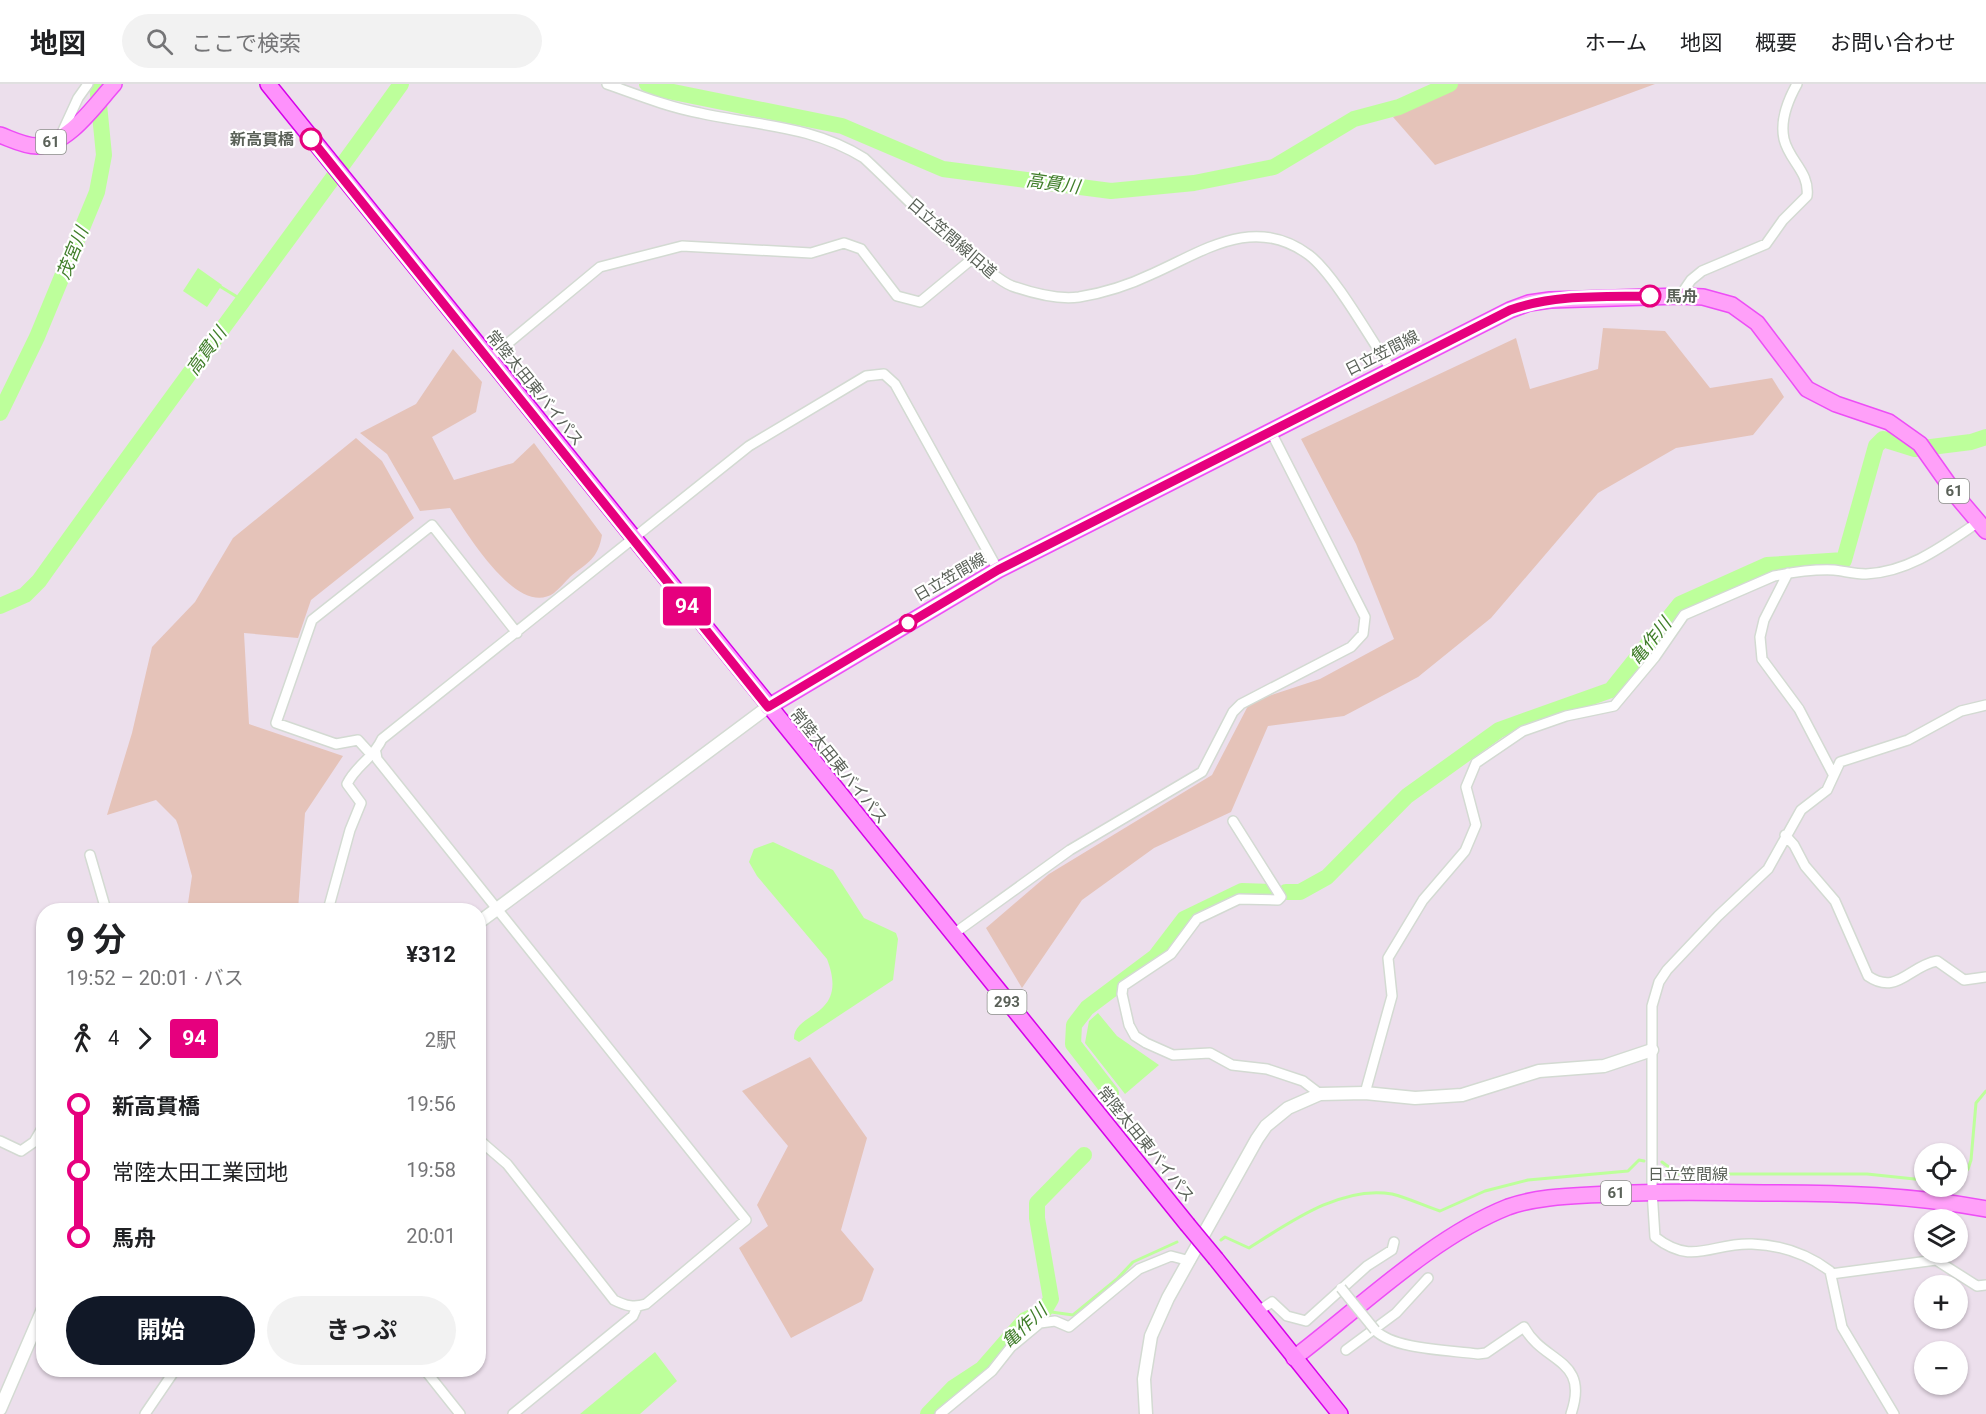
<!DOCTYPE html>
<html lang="ja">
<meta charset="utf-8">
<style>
:root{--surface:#fff;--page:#f2f2f2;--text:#202124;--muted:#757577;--line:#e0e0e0;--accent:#111827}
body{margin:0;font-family:Roboto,"Noto Sans JP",sans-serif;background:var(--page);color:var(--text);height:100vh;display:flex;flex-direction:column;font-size:22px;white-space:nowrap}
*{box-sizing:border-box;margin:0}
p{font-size:20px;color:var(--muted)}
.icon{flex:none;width:33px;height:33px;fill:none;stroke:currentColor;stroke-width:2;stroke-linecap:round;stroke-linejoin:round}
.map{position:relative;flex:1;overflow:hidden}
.drawer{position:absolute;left:36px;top:819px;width:450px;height:474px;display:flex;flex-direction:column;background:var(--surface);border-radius:24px;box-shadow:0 2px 4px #0004}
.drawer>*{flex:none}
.badge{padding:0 12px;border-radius:4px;font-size:21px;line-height:39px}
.tools{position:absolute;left:1914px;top:1059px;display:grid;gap:12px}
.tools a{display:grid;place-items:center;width:54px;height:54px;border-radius:50%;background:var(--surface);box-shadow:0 2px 4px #0004;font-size:30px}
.map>.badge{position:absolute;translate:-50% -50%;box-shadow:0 0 0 3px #fff}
.legs{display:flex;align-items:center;gap:9px;height:66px;padding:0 30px;font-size:20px}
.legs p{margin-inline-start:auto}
.summary{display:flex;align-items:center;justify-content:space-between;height:102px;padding:0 30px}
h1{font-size:33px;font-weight:700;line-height:45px}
.cta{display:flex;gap:12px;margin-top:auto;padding:12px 30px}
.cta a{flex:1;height:69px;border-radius:36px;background:var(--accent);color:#fff;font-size:24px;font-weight:700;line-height:69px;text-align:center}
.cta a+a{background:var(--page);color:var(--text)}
ul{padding:0 30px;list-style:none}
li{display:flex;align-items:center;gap:21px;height:66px;font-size:22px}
li i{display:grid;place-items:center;width:9px;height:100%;margin:0 8px;background:currentColor}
li i::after{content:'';width:15px;height:15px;margin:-8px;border:4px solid;border-radius:50%;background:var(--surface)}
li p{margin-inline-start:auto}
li:first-child i{background:linear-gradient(#0000 50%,currentColor 0)}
li:last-child i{background:linear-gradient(currentColor 50%,#0000 0)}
header{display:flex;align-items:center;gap:36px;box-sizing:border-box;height:84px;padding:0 30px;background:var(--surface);border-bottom:2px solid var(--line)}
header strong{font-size:28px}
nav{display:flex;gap:33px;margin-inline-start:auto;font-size:21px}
.search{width:420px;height:54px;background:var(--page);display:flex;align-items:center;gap:15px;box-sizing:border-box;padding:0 21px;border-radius:33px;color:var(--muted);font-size:22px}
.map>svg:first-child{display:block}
.green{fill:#e5c3b9}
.water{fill:#bdff9b}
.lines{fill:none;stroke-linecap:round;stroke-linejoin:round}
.stream{stroke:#bdff9b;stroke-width:3}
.river{stroke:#bdff9b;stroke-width:16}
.minor-casing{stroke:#d3dad2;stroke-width:12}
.tertiary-casing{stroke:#d3dad2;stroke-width:15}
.primary-casing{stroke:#ed4df6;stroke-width:18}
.trunk-casing{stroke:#d600ea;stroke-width:18}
.minor{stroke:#fff;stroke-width:9}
.tertiary{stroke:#fff;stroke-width:12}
.primary{stroke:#ffa0f9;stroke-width:15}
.trunk{stroke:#fe91fc;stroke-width:15}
.minor-bridge-casing{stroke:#d3dad2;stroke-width:12;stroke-linecap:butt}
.trunk-bridge-casing{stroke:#d600ea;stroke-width:18;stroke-linecap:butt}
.minor-bridge{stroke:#fff;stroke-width:9}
.trunk-bridge{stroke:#fe91fc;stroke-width:15}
.line-1-casing{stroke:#fff;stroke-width:14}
.line-1{stroke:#e6007e;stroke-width:9}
.stop-1-dot{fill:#fff;stroke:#e6007e;stroke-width:3}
.labels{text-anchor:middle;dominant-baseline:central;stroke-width:4.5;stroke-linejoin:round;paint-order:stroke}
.shield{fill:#fff;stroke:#8c908a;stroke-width:1.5}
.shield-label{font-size:15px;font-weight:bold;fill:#5a6158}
.stop-label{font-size:16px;font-weight:bold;fill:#5a6158;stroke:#fff;text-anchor:end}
.street-label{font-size:16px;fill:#5a6158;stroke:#fff}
.water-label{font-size:18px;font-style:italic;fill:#407e2a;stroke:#fff}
</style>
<header>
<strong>地図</strong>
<div class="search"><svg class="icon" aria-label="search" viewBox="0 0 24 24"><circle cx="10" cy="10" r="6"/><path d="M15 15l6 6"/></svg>ここで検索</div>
<nav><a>ホーム</a><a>地図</a><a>概要</a><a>お問い合わせ</a></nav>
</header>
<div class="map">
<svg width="1986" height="1330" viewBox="0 0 1986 1330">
<rect width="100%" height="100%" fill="#ecdfec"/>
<path class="green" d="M1455,0H1655L1435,81L1393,33Z
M1603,244L1665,247L1710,304L1772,294L1784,313L1753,351L1676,364L1598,409L1491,534L1418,593L1344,632L1268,642L1231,728L1154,764L1082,816L1022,904L986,844L1049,790L1212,691L1250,618L1320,595L1394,555L1356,460L1301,355L1516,254L1530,305L1598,285Z
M453,265L482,298L476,328L432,353L454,396L513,379L534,359L602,451C598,475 588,478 570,493C565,498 559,505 554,509C517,535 466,447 450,424L420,427L387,370L360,349L416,320Z
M356,354L382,377L414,434L311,516L298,554L244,549L249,640L343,672L305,729L298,826H187L192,792L178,741L176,736L156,716L107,731L132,649L152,563L195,518L233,454Z
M810,973L867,1054L841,1146L874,1185L862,1217L791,1254L739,1164L768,1142L757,1121L788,1062L742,1007Z"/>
<path class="water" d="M198,184L222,201L207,223L183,207Z
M773,758L833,786L864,834L896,849L898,855L893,896L799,958L794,955C793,927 850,935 827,875L757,792L749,778L754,765Z
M1098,929L1117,952L1159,981L1125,1010L1085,959L1089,937Z
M655,1268L677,1297L640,1330H580Z"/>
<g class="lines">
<path class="stream" d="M221,203L244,217
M1662,1078L1678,1090H1867L1924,1096
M1958,1095L1968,1085L1971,1076L1976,1019L1986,1007
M1221,1156L1225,1153L1249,1164C1290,1138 1342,1101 1392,1110C1408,1114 1425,1122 1440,1127L1485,1107L1528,1096L1628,1087L1639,1076L1644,1077
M1044,1227L1073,1231L1117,1195L1133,1178L1177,1158"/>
<path class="river" d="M647,0L663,6L842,42L943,85L1111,107L1194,99L1274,83L1354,35L1399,23L1450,0
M0,329L37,253L97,108L104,71L97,0
M0,522L25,511L39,497C158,330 281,167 401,0
M1286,808H1300L1327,793L1407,712L1499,646L1611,606L1680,520L1767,481L1844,476L1876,362L1883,355L1915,365L1971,358L1986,353
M1111,1009L1073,960L1074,941L1087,924L1155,873L1184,835L1242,807L1275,808
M928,1330L953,1304L982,1285L1025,1236L1044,1227L1051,1215L1037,1134V1119L1084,1071"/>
<g class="minor-casing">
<path id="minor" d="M607,0C638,11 668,23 700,29C758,42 811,41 864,74C904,111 941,153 985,184C993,190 1002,198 1012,202C1032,209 1057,216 1079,213C1104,209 1129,201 1152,190C1204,167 1254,130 1309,171C1335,191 1371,256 1391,285
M61,51L78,14L88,0
M1680,212L1691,196L1702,187L1766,160L1783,136L1807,112C1810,88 1789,77 1784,55C1780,37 1788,16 1797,0
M489,275L600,183L682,162L811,169L844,159L861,165L897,212L920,218L972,175
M1788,489L1764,536L1760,553L1762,575L1799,625L1833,690
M376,669L377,675L746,1136L646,1220C634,1224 626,1222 614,1216L507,1080L478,1055
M376,669L368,667L358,656L336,660L276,639L312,536L432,441L517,549
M1233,737L1281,813L1278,816L1239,815L1197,835L1171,870L1123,902L1122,910L1129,941L1135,952L1146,959L1173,971L1210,969L1232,981L1267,985L1303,997L1320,1010
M1785,751L1794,761L1805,782L1835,817L1868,892C1897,912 1909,882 1937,877L1964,896L1986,893
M90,771L106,826
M328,826L350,746L361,719L347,700C356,681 373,675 382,655L749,362L866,292L884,290L895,300L998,486
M952,851L1070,766L1202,688L1233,628L1241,620L1351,563L1363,550L1365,533L1270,346
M1365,1009L1392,912L1388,874L1423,816L1465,767L1476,741L1466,703L1476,679L1523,647L1566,632L1614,622L1655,573L1684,531L1774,492C1794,488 1813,485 1834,486C1844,487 1855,490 1866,490C1909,488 1943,462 1977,439
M0,1057L21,1067L34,1058L44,1041
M1831,1190L1936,1176L1977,1202L1986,1201
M1257,1228L1272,1218L1287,1232L1306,1237L1367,1182L1392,1166L1394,1158
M1375,1246C1394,1266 1451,1266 1478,1270L1486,1269L1524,1243C1544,1280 1590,1274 1571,1330
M1346,1266L1396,1229L1428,1194
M425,1286L460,1330
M145,1330L175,1286
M513,1330L633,1232L637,1223
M940,1330L992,1287L1011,1263L1040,1239L1055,1237L1069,1243L1139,1185L1171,1172L1190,1177
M1894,1330L1842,1243L1830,1187C1807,1170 1781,1161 1752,1160C1713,1158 1693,1183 1655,1153L1652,1107V922L1659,898L1667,886L1718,832L1768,785L1801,726L1827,706L1840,678L1908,656L1961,627L1986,621"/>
</g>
<g class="tertiary-casing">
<path id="tertiary" d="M478,839L768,623
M0,1325L44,1223
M1146,1330L1144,1295L1151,1252L1168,1214L1257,1055L1266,1042L1288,1024L1320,1010L1365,1009L1415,1014L1462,1011L1539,987L1604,982L1652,966"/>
</g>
<g class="primary-casing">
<path id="primary" d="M0,51C11,55 24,62 37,62C68,61 95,21 114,0
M768,623L998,486L1510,226L1529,219L1550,216L1680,212L1703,213L1732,221L1757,239L1807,305L1836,320L1889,338L1920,360L1959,415L1986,447
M1294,1274C1360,1224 1432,1153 1508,1123C1539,1112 1575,1112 1607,1110C1660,1107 1712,1108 1765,1109C1839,1109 1914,1111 1986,1125"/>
</g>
<g class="trunk-casing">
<path id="trunk" d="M268,0L1187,1140
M1216,1175L1340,1330"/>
</g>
<use href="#minor" class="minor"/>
<use href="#tertiary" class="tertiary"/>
<use href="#primary" class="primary"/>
<use href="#trunk" class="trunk"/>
<g class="minor-bridge-casing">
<path id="minor-bridge" d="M1341,1204L1375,1246"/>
</g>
<g class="trunk-bridge-casing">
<path id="trunk-bridge" d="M1187,1140L1216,1175"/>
</g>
<use href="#minor-bridge" class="minor-bridge"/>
<use href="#trunk-bridge" class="trunk-bridge"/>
</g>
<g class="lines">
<g class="line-1-casing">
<path id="line-1" d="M311,55L768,623L998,486L1510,226C1555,210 1603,213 1650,212"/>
</g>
<use href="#line-1" class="line-1"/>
</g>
<g class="stop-1-dot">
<circle cx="311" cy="55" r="10"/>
<circle cx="1650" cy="212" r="10"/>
<circle cx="908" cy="539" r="8"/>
</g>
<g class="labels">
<g class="shield">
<rect x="36" y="46" width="30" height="24" rx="4.5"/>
<rect x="1939" y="395" width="30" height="24" rx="4.5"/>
<rect x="987.5" y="906" width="39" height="24" rx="4.5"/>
<rect x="1601" y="1097" width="30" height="24" rx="4.5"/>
</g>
<g class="shield-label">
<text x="51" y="58">61</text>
<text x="1954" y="407">61</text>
<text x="1007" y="918">293</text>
<text x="1616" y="1109">61</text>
</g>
<g class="stop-label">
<text x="294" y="55">新高貫橋</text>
<text x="1666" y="212" text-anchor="start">馬舟</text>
</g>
<g class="street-label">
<text transform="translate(952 154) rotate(41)">日立笠間線旧道</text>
<text transform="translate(1382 269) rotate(-27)">日立笠間線</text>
<text transform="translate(535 304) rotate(51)">常陸太田東バイパス</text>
<text transform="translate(950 493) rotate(-30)">日立笠間線</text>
<text transform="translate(839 682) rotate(51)">常陸太田東バイパス</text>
<text transform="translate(1146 1060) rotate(51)">常陸太田東バイパス</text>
<text x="1688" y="1090">日立笠間線</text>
</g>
<g class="water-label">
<text transform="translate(1053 99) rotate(8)">高貫川</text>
<text transform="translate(72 169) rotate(-68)">茂宮川</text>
<text transform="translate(206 267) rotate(-54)">高貫川</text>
<text transform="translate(1650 557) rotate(-51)">亀作川</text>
<text transform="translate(1024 1242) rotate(-43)">亀作川</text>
</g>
</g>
</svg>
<div class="tools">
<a><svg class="icon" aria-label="locate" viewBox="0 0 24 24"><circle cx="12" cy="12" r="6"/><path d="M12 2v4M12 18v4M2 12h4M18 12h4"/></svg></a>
<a><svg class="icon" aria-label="layers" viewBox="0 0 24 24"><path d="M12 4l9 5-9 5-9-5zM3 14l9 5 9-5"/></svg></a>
<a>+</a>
<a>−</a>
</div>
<b class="badge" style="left:687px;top:522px;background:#e6007e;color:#fff">94</b>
<section class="drawer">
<div class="summary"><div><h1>9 分</h1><p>19:52 – 20:01 · バス</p></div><b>¥312</b></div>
<div class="legs"><svg class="icon" aria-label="walk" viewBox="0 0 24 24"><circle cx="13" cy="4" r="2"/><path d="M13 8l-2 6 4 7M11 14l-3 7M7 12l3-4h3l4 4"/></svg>4<svg class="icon" aria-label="forward" viewBox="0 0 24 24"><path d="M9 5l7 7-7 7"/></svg><b class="badge" style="background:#e6007e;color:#fff">94</b><p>2駅</p></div>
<ul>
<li><i style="color:#e6007e"></i><b>新高貫橋</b><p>19:56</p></li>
<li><i style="color:#e6007e"></i><span>常陸太田工業団地</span><p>19:58</p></li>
<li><i style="color:#e6007e"></i><b>馬舟</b><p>20:01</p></li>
</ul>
<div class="cta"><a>開始</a><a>きっぷ</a></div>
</section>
</div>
